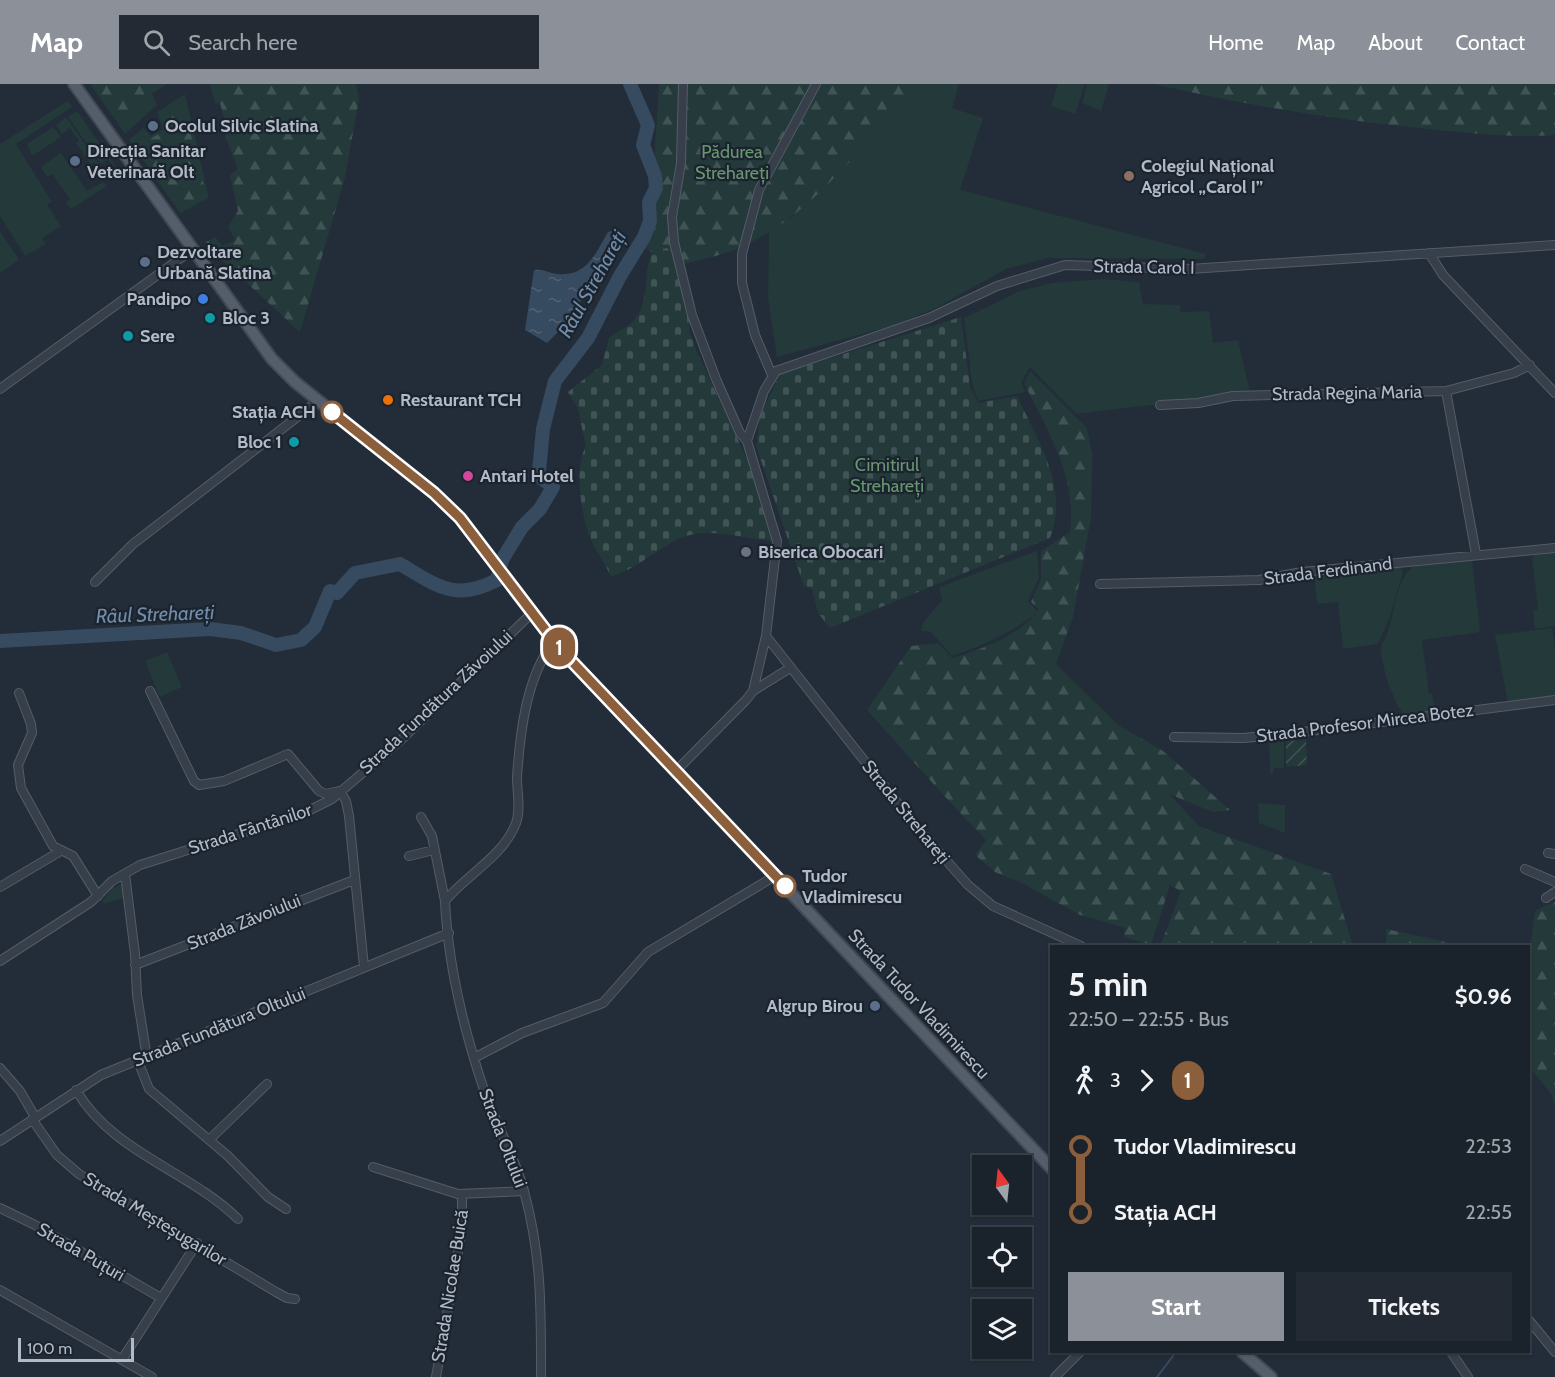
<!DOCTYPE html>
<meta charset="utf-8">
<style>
:root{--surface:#1a222b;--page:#232a33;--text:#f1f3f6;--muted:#9fa4a9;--line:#383f47;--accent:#8c9099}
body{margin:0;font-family:Cabin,sans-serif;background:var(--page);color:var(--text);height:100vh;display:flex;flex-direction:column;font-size:22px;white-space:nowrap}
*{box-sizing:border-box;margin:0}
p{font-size:20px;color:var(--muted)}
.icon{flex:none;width:33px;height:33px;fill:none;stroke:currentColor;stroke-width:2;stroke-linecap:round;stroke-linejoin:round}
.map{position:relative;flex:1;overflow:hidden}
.sheet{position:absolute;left:1050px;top:861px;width:480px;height:408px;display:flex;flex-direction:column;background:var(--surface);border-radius:0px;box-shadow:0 2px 4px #0004,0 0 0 2px var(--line)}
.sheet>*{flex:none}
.badge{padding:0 12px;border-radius:20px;font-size:21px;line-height:39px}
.needle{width:39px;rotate:345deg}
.buttons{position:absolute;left:972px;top:1071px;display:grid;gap:12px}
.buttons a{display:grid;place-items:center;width:60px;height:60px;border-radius:0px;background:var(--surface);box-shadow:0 2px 4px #0004,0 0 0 2px var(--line);font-size:30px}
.scale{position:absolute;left:18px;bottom:15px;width:116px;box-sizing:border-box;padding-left:6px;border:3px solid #b1bac6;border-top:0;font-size:16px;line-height:21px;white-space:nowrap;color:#b1bac6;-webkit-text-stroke:4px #1b242e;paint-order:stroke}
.map>.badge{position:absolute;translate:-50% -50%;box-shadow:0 0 0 3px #fff}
.legs{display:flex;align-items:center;gap:9px;height:66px;padding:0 18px;font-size:20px}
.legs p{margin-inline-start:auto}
.head{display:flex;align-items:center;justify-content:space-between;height:102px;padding:0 18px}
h1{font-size:33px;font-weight:800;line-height:45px}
.action{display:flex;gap:12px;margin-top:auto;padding:12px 18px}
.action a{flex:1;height:69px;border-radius:0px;background:var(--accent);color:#fff;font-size:24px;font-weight:800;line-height:69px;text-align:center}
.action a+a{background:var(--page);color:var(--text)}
ul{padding:0 18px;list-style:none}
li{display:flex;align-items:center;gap:21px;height:66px;font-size:22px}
li i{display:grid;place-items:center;width:9px;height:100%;margin:0 8px;background:currentColor}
li i::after{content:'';width:15px;height:15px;margin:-8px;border:4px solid;border-radius:50%;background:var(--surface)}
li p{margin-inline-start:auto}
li:first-child i{background:linear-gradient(#0000 50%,currentColor 0)}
li:last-child i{background:linear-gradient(currentColor 50%,#0000 0)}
header{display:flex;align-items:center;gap:36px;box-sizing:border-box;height:84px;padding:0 30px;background:var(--accent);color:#fff}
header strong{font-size:28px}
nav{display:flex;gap:33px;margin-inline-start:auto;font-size:21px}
.search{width:420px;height:54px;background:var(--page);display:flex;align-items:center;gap:15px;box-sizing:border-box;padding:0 21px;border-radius:0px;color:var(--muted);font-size:22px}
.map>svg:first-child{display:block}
.grass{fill:#24393a}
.forest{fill:url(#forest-firs)}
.cemetery{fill:url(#cemetery-stones)}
.garden{fill:url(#garden-furrows)}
.water{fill:url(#water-ripples)}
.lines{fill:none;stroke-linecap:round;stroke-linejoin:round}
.stream{stroke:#364a60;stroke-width:2}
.river{stroke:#364a60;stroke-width:14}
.minor-casing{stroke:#545d67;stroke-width:10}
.major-casing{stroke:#3f4853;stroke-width:14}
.minor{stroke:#363f4a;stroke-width:8}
.major{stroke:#545e6a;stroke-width:10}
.line-1-casing{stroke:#fff;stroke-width:14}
.line-1{stroke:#8b5e3c;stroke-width:9}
.service-dot{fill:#5c6f8a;stroke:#1b242e;stroke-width:2}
.education-dot{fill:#8d6e63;stroke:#1b242e;stroke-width:2}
.shop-dot{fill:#3f7fe0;stroke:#1b242e;stroke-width:2}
.culture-dot{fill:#0f9aa8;stroke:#1b242e;stroke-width:2}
.food-dot{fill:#e8710a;stroke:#1b242e;stroke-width:2}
.stop-1-dot{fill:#fff;stroke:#8b5e3c;stroke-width:3}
.hotel-dot{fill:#d1479c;stroke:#1b242e;stroke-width:2}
.worship-dot{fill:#6b7280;stroke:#1b242e;stroke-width:2}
.labels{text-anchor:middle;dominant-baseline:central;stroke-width:4.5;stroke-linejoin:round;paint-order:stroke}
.poi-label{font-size:18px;font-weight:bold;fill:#b1bac6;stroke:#1b242e;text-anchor:start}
.park-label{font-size:18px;fill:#689670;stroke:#1b242e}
.street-label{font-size:18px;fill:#b1bac6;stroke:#1b242e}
.stop-label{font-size:18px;font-weight:bold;fill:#b1bac6;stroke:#1b242e;text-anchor:end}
.water-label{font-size:20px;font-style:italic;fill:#718da9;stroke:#1b242e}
</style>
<header>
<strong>Map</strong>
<div class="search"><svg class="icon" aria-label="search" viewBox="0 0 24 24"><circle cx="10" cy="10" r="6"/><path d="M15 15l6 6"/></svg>Search here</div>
<nav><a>Home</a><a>Map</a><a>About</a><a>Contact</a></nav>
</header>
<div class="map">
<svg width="1555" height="1293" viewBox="0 0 1555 1293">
<defs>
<pattern id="forest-firs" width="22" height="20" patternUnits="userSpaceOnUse" patternTransform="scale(1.5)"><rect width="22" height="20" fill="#24393a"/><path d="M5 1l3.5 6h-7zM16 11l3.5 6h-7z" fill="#415455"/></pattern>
<pattern id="cemetery-stones" width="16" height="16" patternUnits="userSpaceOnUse" patternTransform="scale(1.5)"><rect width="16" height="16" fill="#24393a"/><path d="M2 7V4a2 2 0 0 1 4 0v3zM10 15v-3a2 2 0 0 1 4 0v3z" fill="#415455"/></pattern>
<pattern id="garden-furrows" width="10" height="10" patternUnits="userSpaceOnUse" patternTransform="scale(1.5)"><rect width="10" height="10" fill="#24393a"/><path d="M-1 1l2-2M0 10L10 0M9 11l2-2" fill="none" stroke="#415455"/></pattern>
<pattern id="water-ripples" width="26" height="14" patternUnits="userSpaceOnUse" patternTransform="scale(1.5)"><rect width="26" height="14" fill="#364a60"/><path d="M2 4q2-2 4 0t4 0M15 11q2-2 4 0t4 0" fill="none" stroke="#516275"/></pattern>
</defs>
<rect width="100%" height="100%" fill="#222d39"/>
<path class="grass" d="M90,0H167L152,10L157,21L125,50Z
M919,0H959L952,24L983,34L960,106L1206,170L1204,175L1048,174L1006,185L934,225L892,242L777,273L768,214L769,146L792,133Z
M1058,0H1085L1075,30L1051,22Z
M1087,0H1109L1101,27L1082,19Z
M185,10L209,114L180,129L129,56L144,44L150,52L163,45L157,28Z
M68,17L72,23L16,60L52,118L47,121L61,142L42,154L46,160L25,172L0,132V60Z
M77,27L123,93H122L108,75L101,80L68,33Z
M66,33L100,81L97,83L94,79L91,81L76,59L79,57L70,44L62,50L56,41Z
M53,43L61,53L32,72L27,60Z
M61,69L87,107L103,98L107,102L71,125L66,119L70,115L52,90L47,93L41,83Z
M0,147L19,176L0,189Z
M1104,195L1139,198L1143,220L1180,221V228L1209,227L1213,259L1238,256L1250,309L1076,330L1030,283L1021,299L1025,308L978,317L972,300L964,234L1020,207L1052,199Z
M1037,467L1039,494L1028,517L1038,528C1012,549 983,561 952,572L931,548L921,547L923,539L942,516L939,503Z
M1555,469V542L1535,545L1533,527L1538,525L1532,474L1534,471Z
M1472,475L1480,548L1422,556L1429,610H1432L1435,627L1404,632C1392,614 1383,588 1381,567C1380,560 1385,556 1387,550C1395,530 1395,495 1414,482Z
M1398,481L1403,488L1390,533L1378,560L1343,565L1338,518L1317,520L1314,491Z
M1552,544L1555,564V612L1508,618L1495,551Z
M167,568L182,603L160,613L145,577Z
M1284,657V684H1274L1273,690H1270L1269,658Z
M1258,719L1285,721V749L1259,739Z
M121,800L126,813L104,820L103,816L112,805Z"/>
<path class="forest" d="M93,0H162L150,8V22L126,45Z
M210,0H356L359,15L345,93L300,248L208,163L206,158L215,153L223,162L235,156L228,143L238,127L230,91L238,85L220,38L224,34L220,19H215Z
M659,0H919C856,66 798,156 703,175C696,177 687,180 680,180C668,180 650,166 639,161L652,113Z
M1154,0H1555V51C1512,54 1470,49 1428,45C1336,36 1244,21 1154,0Z
M182,16L206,110L181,126L134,55L142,49L150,55L167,45L166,26Z
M1030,287L1087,344L1092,370L1091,433L1073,533L1056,580L1118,641L1163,667L1230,726L1213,728L1169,710L1199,742L1331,790L1353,862H1166L1161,860L1181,807L1170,801L1151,861L1124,853L1125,844L1080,831L1022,799L995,788L975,771L986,756C945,714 907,670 867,626L911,562L938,559L952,574C983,565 1019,552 1039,526L1031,518L1041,495V467L1070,448C1078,393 1047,346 1024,299Z
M1555,817V1025L1552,1011L1529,982L1528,881L1535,827Z
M1386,845L1465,862H1386Z"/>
<path class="cemetery" d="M667,164L681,183L692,231L689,246L697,268L763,409L777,457C743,456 709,440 676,456C654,468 635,485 611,493C606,481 599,471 593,460C582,440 573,382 586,363L578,325L568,308L602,281L609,254C617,247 629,243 635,235C652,214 641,189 653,167Z
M961,233L970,302L978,319L1017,312C1037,355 1070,405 1050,454L830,544L818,529L812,505L804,502L756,362L760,332L780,290Z"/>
<path class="garden" d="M1306,656L1307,681L1286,683V657Z"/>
<path class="water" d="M612,147L617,153L570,236L547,259L525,246L534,186C543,185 549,189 557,190C587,193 595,170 608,148Z"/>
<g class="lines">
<path class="stream" d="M1157,1293L1176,1268"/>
<path class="river" d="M0,557L210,545L241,549L276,561L301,556L315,543L330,507L337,509L355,489L400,480C437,502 455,518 497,496L502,476L522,443L540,425L553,403L540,393L539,387L543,345L555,297L588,254L620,192L644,153L650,137L649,118L656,104L655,92L643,61L648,41L630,0"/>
<g class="minor-casing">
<path id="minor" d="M683,0L681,79L672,133L674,158L692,231L716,295L740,349L747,357
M1429,169L1443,191L1555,309
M772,291L755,251L742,199V170L759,106L816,0
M0,305L192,166
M1446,307L1476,470
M1160,321L1198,319L1233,312L1446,307L1514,289L1530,281
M95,498L133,460L318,317
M1100,500L1259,496L1302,488L1555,464
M766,552L915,741L968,801L993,822L1081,862
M150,607L194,697L199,701L224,697L288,670L319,707L326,710L339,707
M753,607L790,584
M19,609L31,640L32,649L18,681L21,704L53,762L73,772L98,812
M1174,653L1243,654L1287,650L1555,616
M676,687L746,616L753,607L766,552L777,457L747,357L764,307L776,287L929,234L997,202L1065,181L1190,185L1555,161
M340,707L346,717L349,732L364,883
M421,733L432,752L445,817
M1548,769L1555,770
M409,772L434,766
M1525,785L1555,798
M125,790L135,870L137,911L147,974
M0,803L59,768
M1546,814L1555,808
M0,877L91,818L112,797L140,781L302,730L332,715L401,656L532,529
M135,881L354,796
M474,974L522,949L603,919L648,868L775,792
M138,977L149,1005L228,1072L268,1113L286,1125
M0,984L20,1007L35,1033
M76,1006C113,1069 188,1086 238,1135
M32,1035L57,1071L79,1090L276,1208L287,1214L295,1215
M209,1056L267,1000
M0,1057L101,991L449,849
M373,1083L458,1110L524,1107
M0,1124L35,1141L161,1214
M0,1206L152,1293
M1528,1235L1555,1268
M1451,1268L1468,1293
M123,1274L197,1159
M436,1293L462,1144V1110
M541,1293C541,1226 542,1173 524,1107C515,1073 497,1042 485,1009C464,947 448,882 445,817C467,790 503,773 516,739C521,726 517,708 517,693C520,649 526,593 554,557
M1055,1293L1080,1268"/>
</g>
<g class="major-casing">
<path id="major" d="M74,0L272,275L295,298L434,409L460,434L560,565L1052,1085
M1242,1268L1271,1293"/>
</g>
<use href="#minor" class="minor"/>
<use href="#major" class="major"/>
</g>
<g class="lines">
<g class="line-1-casing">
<path id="line-1" d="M332,328L434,409L460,434L560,565L785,802"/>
</g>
<use href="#line-1" class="line-1"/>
</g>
<g class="service-dot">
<circle cx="153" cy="42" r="6"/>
<circle cx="75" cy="77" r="6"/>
<circle cx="145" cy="178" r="6"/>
<circle cx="875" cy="922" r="6"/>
</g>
<circle class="education-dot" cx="1129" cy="92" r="6"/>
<circle class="shop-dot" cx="203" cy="215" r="6"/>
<g class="culture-dot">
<circle cx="210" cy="234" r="6"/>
<circle cx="128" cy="252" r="6"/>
<circle cx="294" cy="358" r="6"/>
</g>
<circle class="food-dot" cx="388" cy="316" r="6"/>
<g class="stop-1-dot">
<circle cx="332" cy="328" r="10"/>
<circle cx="785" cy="802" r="10"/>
</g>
<circle class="hotel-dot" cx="468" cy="392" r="6"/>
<circle class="worship-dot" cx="746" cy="468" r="6"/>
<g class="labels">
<g class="poi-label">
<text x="165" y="42">Ocolul Silvic Slatina</text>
<text x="87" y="67">Direcția Sanitar<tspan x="87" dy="21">Veterinară Olt</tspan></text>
<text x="1141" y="82">Colegiul Național<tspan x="1141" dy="21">Agricol „Carol I”</tspan></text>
<text x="157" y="168">Dezvoltare<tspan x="157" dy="21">Urbană Slatina</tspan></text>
<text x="191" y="215" text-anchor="end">Pandipo</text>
<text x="222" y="234">Bloc 3</text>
<text x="140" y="252">Sere</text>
<text x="400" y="316">Restaurant TCH</text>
<text x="282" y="358" text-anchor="end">Bloc 1</text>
<text x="480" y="392">Antari Hotel</text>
<text x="758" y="468">Biserica Obocari</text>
<text x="863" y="922" text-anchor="end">Algrup Birou</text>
</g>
<g class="park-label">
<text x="732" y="68">Pădurea<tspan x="732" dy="21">Strehareți</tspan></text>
<text x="887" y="381">Cimitirul<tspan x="887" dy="21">Strehareți</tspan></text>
</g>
<g class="street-label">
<text transform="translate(1144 183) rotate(1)">Strada Carol I</text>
<text transform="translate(1347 309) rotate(-1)">Strada Regina Maria</text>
<text transform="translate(1328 487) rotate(-7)">Strada Ferdinand</text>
<text transform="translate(436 618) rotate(-43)">Strada Fundătura Zăvoiului</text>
<text transform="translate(1365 639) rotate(-7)">Strada Profesor Mircea Botez</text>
<text transform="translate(906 728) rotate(51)">Strada Strehareți</text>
<text transform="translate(250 745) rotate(-18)">Strada Fântânilor</text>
<text transform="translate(244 838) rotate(-22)">Strada Zăvoiului</text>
<text transform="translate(919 920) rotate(47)">Strada Tudor Vladimirescu</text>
<text transform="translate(219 943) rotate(-22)">Strada Fundătura Oltului</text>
<text transform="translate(503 1054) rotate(69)">Strada Oltului</text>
<text transform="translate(155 1135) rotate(31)">Strada Meșteșugarilor</text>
<text transform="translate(81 1168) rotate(30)">Strada Puțuri</text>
<text transform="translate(450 1202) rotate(-81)">Strada Nicolae Buică</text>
</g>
<g class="stop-label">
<text x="316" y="328">Stația ACH</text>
<text x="802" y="792" text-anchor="start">Tudor<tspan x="802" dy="21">Vladimirescu</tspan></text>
</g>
<g class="water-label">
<text transform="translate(592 200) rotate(-61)">Râul Strehareți</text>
<text transform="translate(155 530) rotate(-2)">Râul Strehareți</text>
</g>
</g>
</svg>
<div class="buttons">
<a><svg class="needle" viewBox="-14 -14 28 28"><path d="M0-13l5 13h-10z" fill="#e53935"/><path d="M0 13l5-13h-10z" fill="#9fa4a9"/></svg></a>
<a><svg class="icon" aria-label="locate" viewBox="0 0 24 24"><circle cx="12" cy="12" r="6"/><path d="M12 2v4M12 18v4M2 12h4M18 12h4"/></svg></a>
<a><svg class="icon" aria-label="layers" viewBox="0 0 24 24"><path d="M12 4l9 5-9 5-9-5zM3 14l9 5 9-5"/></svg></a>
</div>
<div class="scale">100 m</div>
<b class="badge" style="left:559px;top:563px;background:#8b5e3c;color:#fff">1</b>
<section class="sheet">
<div class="head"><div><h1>5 min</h1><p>22:50 – 22:55 · Bus</p></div><b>$0.96</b></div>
<div class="legs"><svg class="icon" aria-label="walk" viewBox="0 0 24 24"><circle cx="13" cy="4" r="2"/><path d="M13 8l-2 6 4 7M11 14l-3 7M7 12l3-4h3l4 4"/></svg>3<svg class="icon" aria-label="forward" viewBox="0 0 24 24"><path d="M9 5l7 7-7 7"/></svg><b class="badge" style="background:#8b5e3c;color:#fff">1</b></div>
<ul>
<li><i style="color:#8b5e3c"></i><b>Tudor Vladimirescu</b><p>22:53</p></li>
<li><i style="color:#8b5e3c"></i><b>Stația ACH</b><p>22:55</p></li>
</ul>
<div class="action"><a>Start</a><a>Tickets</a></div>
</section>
</div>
